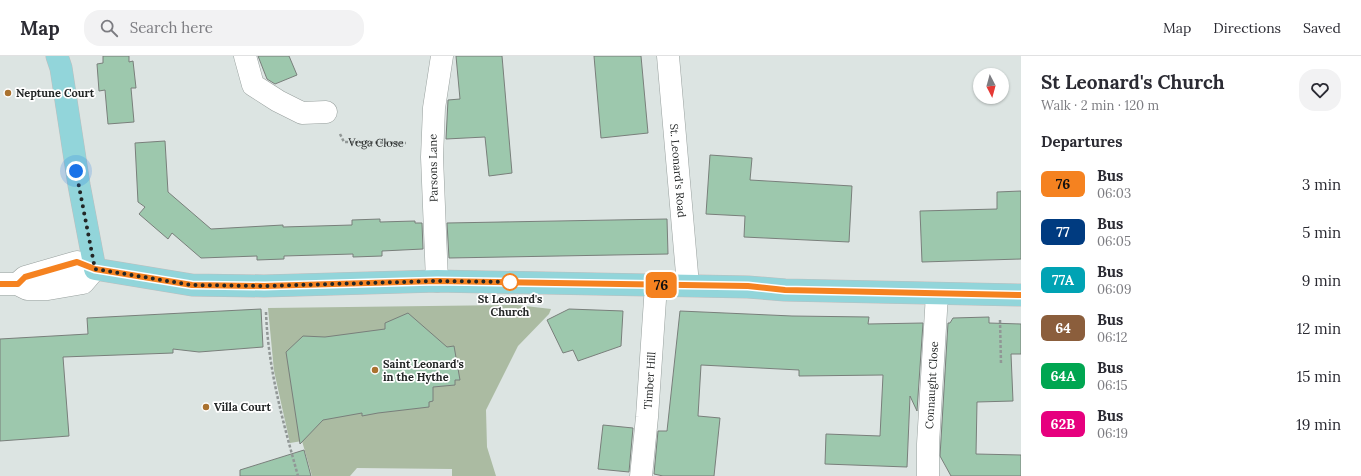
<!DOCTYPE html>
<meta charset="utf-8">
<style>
:root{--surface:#fff;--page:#f2f2f3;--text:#2b2b33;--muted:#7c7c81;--line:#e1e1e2}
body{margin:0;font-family:Lora,serif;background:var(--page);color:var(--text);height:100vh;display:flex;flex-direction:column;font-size:15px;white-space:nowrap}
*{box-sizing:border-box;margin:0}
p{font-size:13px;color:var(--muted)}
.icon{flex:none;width:22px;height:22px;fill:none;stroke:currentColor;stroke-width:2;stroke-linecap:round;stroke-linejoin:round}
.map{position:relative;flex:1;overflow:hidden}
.side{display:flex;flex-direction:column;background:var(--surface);width:340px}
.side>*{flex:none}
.badge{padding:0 8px;border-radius:6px;font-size:14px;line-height:26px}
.needle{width:26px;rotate:174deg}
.buttons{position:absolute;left:973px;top:12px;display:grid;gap:8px}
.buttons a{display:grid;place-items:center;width:36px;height:36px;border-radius:50%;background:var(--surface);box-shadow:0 1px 3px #0004;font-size:20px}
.you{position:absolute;width:20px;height:20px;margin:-10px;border:3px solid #fff;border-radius:50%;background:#1a73e8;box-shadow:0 0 0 6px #1a73e833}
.map>.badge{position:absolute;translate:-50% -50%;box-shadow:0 0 0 2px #fff}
h2{padding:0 20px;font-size:15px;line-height:36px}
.round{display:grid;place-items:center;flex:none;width:42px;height:42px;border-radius:16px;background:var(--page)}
.overview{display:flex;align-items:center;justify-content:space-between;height:68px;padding:0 20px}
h1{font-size:19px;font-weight:700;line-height:30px}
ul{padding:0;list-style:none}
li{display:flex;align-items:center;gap:12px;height:48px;padding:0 20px}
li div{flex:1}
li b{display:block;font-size:15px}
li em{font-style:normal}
li .badge{min-width:44px;font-weight:700;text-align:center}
header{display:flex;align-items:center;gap:24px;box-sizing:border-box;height:56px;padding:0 20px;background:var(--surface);border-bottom:1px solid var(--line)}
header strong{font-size:19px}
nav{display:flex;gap:22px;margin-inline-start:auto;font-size:14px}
.search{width:280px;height:36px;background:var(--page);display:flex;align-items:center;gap:10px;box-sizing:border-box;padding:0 14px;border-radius:16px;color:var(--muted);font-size:15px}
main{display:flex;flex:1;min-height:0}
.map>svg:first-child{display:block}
.green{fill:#abbba2}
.building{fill:#9dc8ad;stroke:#797f7b}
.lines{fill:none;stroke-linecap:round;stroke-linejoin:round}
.street-casing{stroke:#98a09e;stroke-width:23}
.primary-casing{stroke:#bdbebe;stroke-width:23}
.path{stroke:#919796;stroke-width:2.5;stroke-dasharray:3 2;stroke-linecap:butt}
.street{stroke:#fff;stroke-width:22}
.primary{stroke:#92d5da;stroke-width:22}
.line-casing{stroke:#fff;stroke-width:9}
.line{stroke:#f58220;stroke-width:6}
.walk{stroke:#232626;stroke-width:4;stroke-dasharray:0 7.2}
.poi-dot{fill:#aa722f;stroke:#fff;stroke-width:1.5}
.stop-dot{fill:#fff;stroke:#f58220;stroke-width:2}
.labels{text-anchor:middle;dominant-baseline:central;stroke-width:3.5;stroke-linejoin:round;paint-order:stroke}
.poi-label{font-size:11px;font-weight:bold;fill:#232626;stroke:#fff;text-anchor:start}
.street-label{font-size:11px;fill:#232626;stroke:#fff}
.stop-label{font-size:11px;font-weight:bold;fill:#232626;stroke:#fff}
</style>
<header>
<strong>Map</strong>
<div class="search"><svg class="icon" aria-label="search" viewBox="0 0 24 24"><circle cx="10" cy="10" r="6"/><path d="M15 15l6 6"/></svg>Search here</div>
<nav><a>Map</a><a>Directions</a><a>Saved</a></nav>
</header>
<main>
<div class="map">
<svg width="1021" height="420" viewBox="0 0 1021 420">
<rect width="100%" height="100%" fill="#dce4e2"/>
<path class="green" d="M517,249L551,253L549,258L518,290L486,354L487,391L496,420H452V413L357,412L350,420H312L302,385L290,387L274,315L268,252Z"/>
<path class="building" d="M103,0H129V6L133,5L136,32H131L134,66L108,68L105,34L99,35L97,8L103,7Z
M258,0H289L297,19L275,28L267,23Z
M456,0H502L512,117L489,120L485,81L446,83L448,44L460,43Z
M594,0H641L648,77L601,82Z
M165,85L168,136L211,173L283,169V171L352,169V164L380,163V166L415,165V167H422L423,193L382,195V200L353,201V198L284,200V203L257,204V200L201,202L172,177L168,183L139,158L145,151L138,146L135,87Z
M710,99L752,102L750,124L852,130L849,186L744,181L745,160L706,158Z
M1021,135V203L922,206L920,155L997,153V136Z
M667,163L668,198L449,202L447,167Z
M261,253L263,291L199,296L173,293V297L63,301L69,380L0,385V283L88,278L87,262Z
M569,253L623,255L621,290L578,305L573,294L563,297L547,264Z
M680,255L792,260L869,261L868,268L923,267L917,355L910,340L907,411L825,408L826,378L880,380L883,319L799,320V314L701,309L698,360L720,362L714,420H663L654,418L658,375H667Z
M408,257L447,291L454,290L460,324H455V329L433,331V345L429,346V351L378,357L362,360V357L323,364L300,388L286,296L303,280L325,281L385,273V267Z
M989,261V267L1021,268V298H1011L1013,345L977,346L976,398L1021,399V420H951L940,400L948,267H950L953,262Z
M603,369L633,372L629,416L598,413Z
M304,394L311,420H240V414Z"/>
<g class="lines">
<g class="street-casing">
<g id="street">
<path d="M245,0L253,29L278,45L302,57L326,56"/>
<path id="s2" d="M668,0L688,229"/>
<path d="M437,225L432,101L434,52L442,0"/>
<path d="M0,228H17L27,233H48L83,227L95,213L77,206L25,221L17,228"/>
<path id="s3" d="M641,420L647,361L656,229"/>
<path id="s4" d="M928,420V388L937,238"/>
</g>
</g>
<g class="primary-casing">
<path id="primary" d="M57,0L61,12L79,129L95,213L192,229L264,230L437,225L748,231L785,234L1021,239"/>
</g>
<g class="path">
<path id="s1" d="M340,78L344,86L406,87"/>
<path d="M266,256C268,313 283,366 298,420"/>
<path d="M1000,264L1001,308"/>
</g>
<use href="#street" class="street"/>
<use href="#primary" class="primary"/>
</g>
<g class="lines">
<g class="line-casing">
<path id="line" d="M0,228H18L25,221L77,206L95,213L192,229L264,230L437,225L748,230L785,234L1021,239"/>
</g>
<use href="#line" class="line"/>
<path class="walk" d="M76,115L95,213L192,229L264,230L437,225L515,226H510"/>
</g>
<g class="poi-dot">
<circle cx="8" cy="37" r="4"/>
<circle cx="375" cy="314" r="4"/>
<circle cx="206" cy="351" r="4"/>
</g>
<circle class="stop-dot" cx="510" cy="226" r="8"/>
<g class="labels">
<g class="poi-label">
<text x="16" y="37">Neptune Court</text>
<text x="383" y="308">Saint Leonard's<tspan x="383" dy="13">in the Hythe</tspan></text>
<text x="214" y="351">Villa Court</text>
</g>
<g class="street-label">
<text stroke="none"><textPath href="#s1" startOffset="41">Vega Close</textPath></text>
<text transform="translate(433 112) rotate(-91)">Parsons Lane</text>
<text stroke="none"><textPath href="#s2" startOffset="115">St. Leonard's Road</textPath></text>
<text stroke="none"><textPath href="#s3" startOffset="96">Timber Hill</textPath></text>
<text stroke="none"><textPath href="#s4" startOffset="91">Connaught Close</textPath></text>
</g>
<g class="stop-label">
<text x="510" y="243">St Leonard's<tspan x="510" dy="13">Church</tspan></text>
</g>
</g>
</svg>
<div class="buttons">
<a><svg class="needle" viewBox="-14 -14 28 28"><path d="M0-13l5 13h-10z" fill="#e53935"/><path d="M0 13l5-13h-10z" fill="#7c7c81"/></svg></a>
</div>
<div class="you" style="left:76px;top:115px"></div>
<b class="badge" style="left:661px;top:229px;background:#f58220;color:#111">76</b>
</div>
<section class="side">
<div class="overview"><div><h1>St Leonard's Church</h1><p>Walk · 2 min · 120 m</p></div><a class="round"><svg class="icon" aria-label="heart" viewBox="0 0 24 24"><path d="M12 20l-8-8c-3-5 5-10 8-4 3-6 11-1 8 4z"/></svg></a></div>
<h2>Departures</h2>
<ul>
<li><span class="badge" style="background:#f58220;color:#111">76</span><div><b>Bus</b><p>06:03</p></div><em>3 min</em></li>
<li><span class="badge" style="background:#003b80;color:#fff">77</span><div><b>Bus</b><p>06:05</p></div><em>5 min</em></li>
<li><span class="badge" style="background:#00a3b4;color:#fff">77A</span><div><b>Bus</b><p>06:09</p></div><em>9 min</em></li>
<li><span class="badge" style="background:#8b5e3c;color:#fff">64</span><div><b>Bus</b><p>06:12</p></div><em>12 min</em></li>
<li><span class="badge" style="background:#00a651;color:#fff">64A</span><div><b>Bus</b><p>06:15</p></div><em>15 min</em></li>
<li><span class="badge" style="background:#e6007e;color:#fff">62B</span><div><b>Bus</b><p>06:19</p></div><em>19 min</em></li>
</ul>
</section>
</main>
